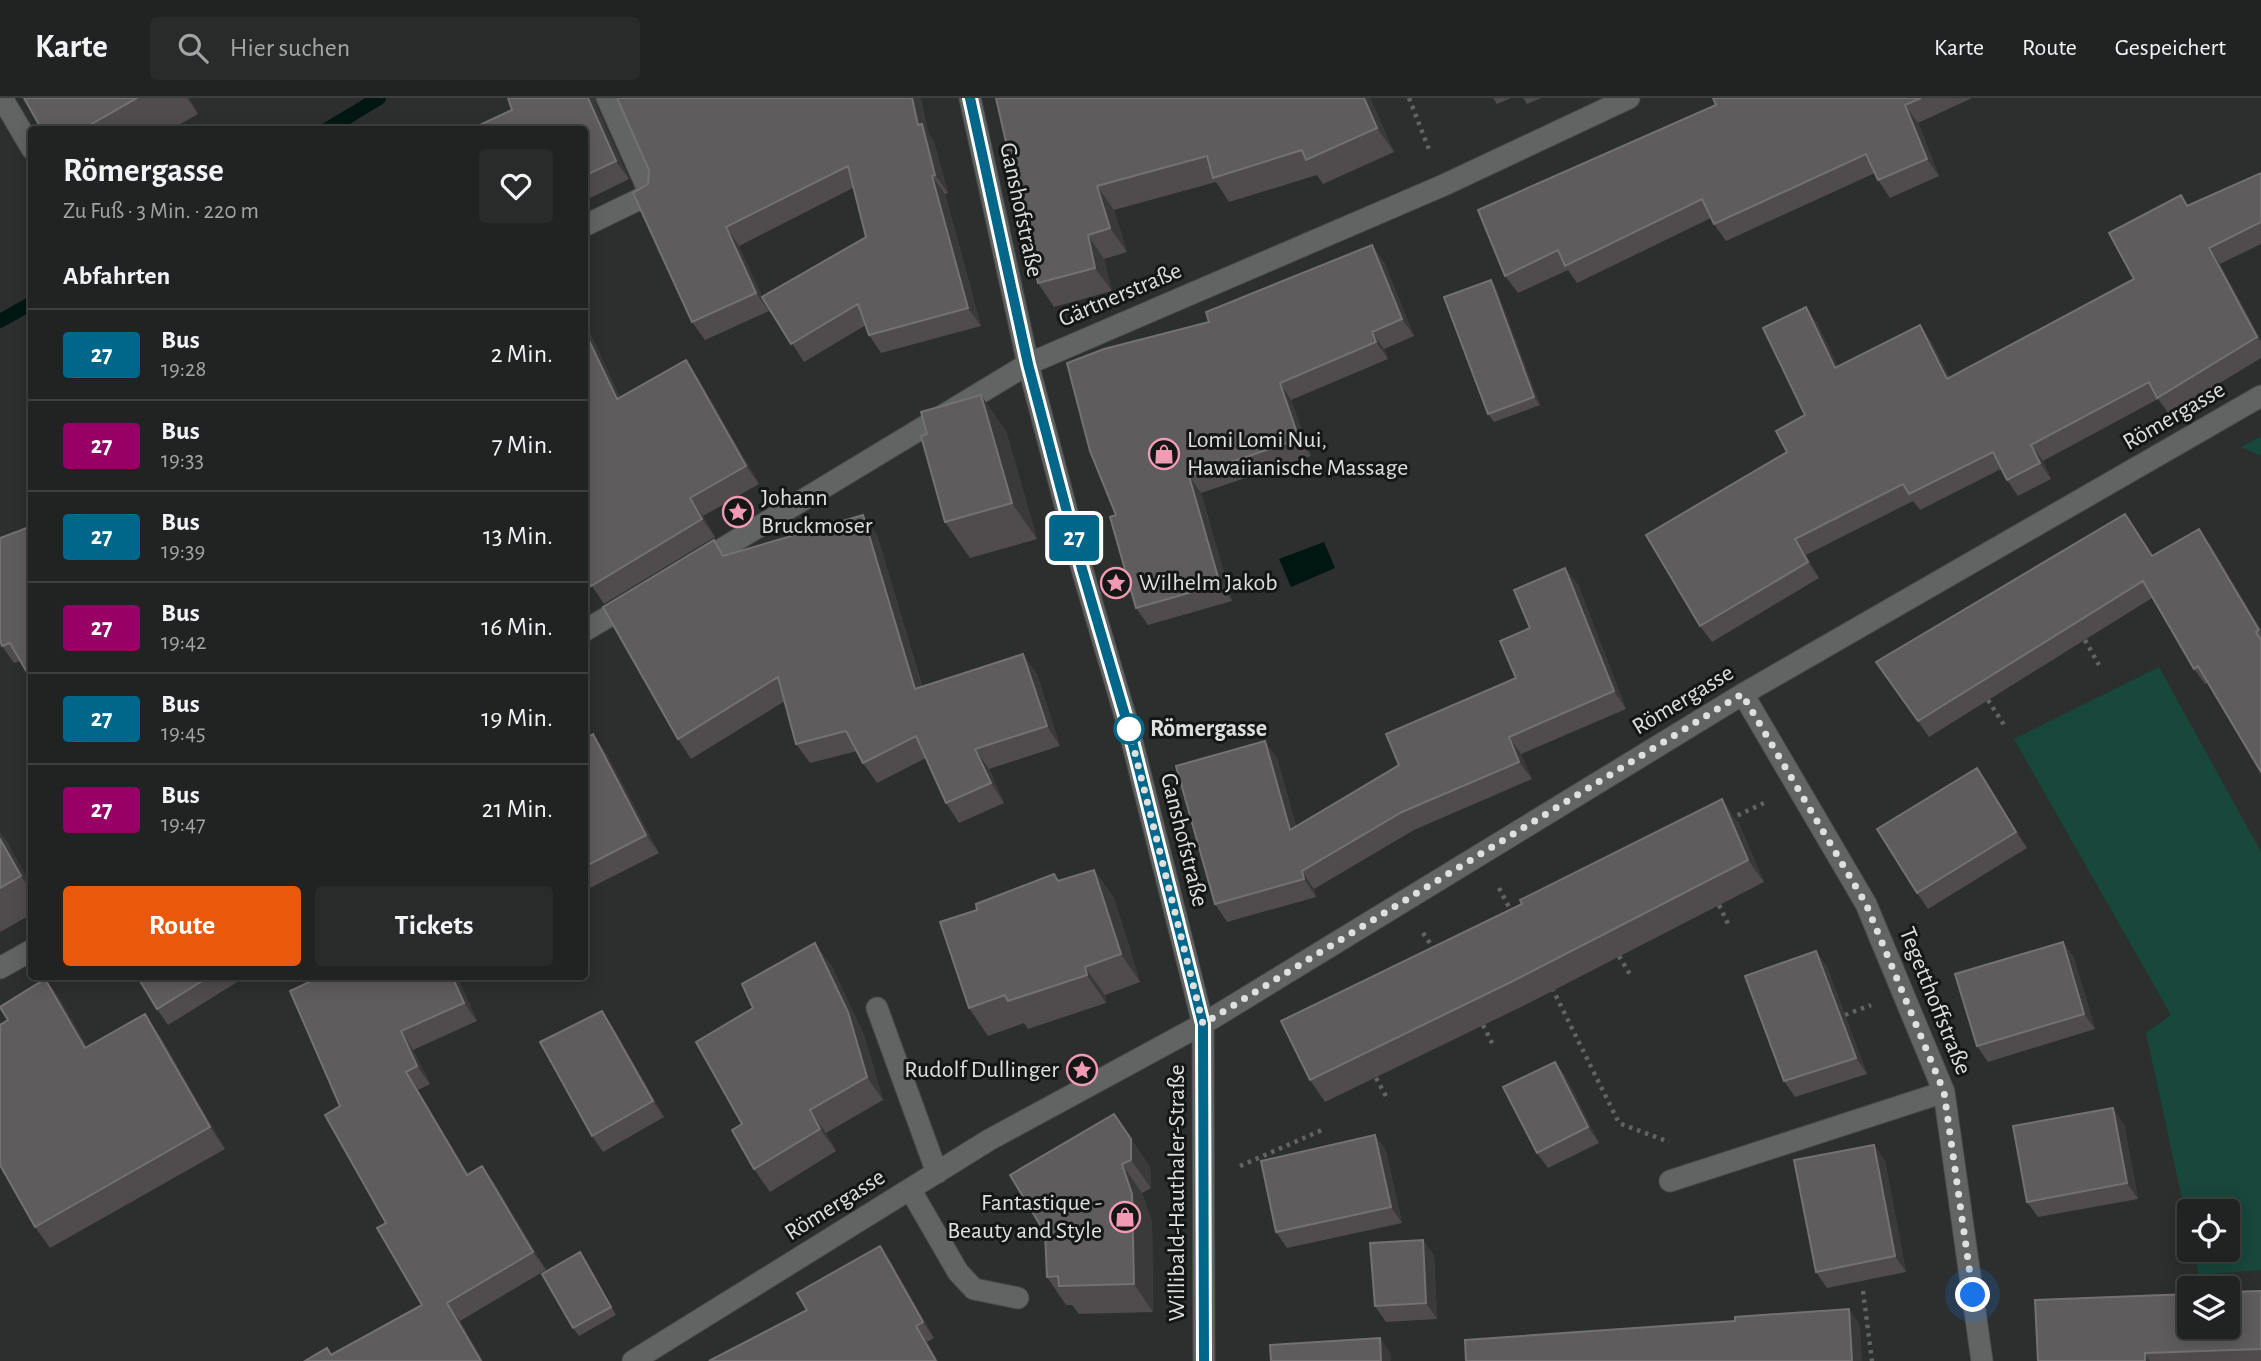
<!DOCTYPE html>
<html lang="de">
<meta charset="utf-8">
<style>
:root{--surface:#212322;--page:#292b2a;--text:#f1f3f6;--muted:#a2a4a5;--line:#3e4040;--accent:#ea580c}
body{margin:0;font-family:"Alegreya Sans",sans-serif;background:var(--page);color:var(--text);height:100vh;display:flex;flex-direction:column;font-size:26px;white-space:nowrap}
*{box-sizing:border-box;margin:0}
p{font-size:23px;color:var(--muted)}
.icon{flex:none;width:38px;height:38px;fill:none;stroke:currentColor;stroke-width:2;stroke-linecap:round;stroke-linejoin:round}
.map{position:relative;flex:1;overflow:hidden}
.side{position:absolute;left:28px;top:28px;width:560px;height:854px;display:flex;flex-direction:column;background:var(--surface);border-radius:7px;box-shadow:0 4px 18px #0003,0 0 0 2px var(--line)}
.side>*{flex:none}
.badge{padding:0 14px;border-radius:5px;font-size:24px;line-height:46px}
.fabs{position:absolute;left:2177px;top:1101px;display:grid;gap:14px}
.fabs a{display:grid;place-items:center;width:63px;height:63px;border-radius:7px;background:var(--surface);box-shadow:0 4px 18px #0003,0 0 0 2px var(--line);font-size:35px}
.you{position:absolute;width:35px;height:35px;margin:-18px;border:5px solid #fff;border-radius:50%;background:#1a73e8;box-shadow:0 0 0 10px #1a73e833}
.map>.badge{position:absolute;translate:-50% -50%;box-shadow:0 0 0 4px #fff}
h2{padding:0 35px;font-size:26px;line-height:63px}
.round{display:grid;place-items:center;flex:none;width:74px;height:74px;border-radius:7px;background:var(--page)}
.head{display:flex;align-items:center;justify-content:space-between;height:119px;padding:0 35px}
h1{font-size:33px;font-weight:700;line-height:52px}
.action{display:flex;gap:14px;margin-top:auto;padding:14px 35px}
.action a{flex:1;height:80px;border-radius:7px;background:var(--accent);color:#fff;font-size:28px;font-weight:700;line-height:80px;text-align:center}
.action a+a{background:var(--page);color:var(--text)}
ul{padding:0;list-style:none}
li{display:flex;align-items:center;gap:21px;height:91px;padding:0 35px;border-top:2px solid var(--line)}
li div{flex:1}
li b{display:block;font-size:26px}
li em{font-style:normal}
li .badge{min-width:77px;font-weight:700;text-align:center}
header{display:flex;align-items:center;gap:42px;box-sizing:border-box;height:98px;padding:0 35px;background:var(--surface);border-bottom:2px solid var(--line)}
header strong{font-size:33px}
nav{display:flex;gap:38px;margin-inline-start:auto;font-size:24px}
.search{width:490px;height:63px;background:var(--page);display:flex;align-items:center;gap:18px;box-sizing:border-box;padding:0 24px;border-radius:7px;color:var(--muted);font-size:26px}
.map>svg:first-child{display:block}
.green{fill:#18473c}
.water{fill:#001711}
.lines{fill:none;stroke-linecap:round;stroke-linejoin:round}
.stream{stroke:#001711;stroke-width:14}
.minor-casing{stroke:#494b4a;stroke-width:23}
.path{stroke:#626463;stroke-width:4.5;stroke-dasharray:3.5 5;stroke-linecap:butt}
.minor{stroke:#616463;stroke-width:21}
.wall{fill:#504c4d;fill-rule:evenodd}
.shaded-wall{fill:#3b3a3a}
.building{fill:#5f5c5d;stroke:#737171;stroke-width:2}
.line-casing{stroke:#fff;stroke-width:16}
.line{stroke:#00678b;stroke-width:10}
.walk{stroke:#dee0df;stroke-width:7;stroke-dasharray:0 12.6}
.stop-dot{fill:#fff;stroke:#00678b;stroke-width:3.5}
.labels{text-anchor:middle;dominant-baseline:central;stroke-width:6;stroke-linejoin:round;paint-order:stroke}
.street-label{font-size:24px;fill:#dee0df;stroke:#151616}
.poi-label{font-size:24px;fill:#dee0df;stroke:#151616;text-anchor:start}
.stop-label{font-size:24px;font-weight:bold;fill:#dee0df;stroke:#151616;text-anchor:start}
</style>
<header>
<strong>Karte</strong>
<div class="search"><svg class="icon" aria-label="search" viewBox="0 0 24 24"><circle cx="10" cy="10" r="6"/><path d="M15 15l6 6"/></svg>Hier suchen</div>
<nav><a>Karte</a><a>Route</a><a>Gespeichert</a></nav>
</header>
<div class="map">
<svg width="2261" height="1263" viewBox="0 0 2261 1263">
<rect width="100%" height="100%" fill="#2c2f2e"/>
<path class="green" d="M2261,338V358L2241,349Z
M2159,569L2261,754V1172L2199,1177L2193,1152H2228V1113H2189V1133L2146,935L2171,917L2014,641Z"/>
<path class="water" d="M1324,444L1335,470L1291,489L1279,461Z"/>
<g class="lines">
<path class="stream" d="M326,32L379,0
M0,223L32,205"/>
<g class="minor-casing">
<path id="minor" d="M2,0L32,51
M970,0L1028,266L1082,471L1129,631L1203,926L1204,1263
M584,128L650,96L607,0
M697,466L1028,266L1444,87L1629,0
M584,533L633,504
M1743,596L1866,806L1944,994L1982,1263
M0,870L32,852
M877,910L937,1075
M1670,1083L1944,994
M910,1091L958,1174L974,1191L1018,1200
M633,1263L989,1042L1203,926L1743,596L2261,298"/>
</g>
<path class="path" d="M1409,0L1430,54
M2085,542L2099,567
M1988,602L2006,630
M1730,721L1766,704
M1499,790L1513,817
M1719,807L1730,830
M1423,835L1436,854
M1619,858L1631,878
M1552,890L1619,1025L1669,1044
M1845,917L1871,907
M1483,927L1493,947
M1376,980L1387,1000
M1240,1068L1322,1032
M1863,1193L1872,1263"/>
<use href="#minor" class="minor"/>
</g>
<path class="wall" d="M24,0H189L198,16L170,32H42Z
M508,0H596L595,5L629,81L584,103V32L512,12Z
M996,0H1370L1394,54L1323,86L1317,77L1229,104L1216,84L1114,112L1127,154L1104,161L1112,193L1054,209L1038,185Z
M1493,0H1511L1497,6Z
M1523,0H1541L1527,6Z
M1713,0H1972L1918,25L1939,78L1890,100L1878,82L1875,75L1726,143L1714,126L1711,120L1577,185L1568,172L1518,195L1505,178L1716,7Z
M929,36L934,44L948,95L945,96L981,228L881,255L869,237L866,227L804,264L763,200L769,213L705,242L692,224L648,86L649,72ZM853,90L866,139L762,199L739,148Z
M2261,75V146L2220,166L2261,242V260L2169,316L2158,301L2043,363L2051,381L2018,398L2007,382L2001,371L1920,412L1913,403L1806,457L1819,480L1712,544L1700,528L1805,317L1817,225L1838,269L1931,243L1950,280L2134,181L2181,97L2188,107Z
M1384,164L1414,238L1384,251L1388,261L1291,302L1311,358L1201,395L1232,503L1148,527L1136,510L1116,417L1209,224Z
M1491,182L1496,190L1540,307L1494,324L1488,316Z
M584,226L589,233L620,299L686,262L698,280L759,386L703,418L715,439L604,506L584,476Z
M1006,333L1037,441L970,460L945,424L927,336Z
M2125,416L2152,458L2210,446L2261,532V674L2208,585L2205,586L2194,571L2152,500L1929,639L1876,564Z
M877,437L922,588L1037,576L1060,648L989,671L1004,705L959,725L946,705L926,660L877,685L863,665L857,653L810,665L796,646L785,603L691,661L678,641L725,458Z
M0,440L20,563L14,565L2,548Z
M1565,470L1578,487L1626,611L1521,656L1532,681L1414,732L1314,791L1316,799L1227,824L1215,806L1277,660L1296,728L1399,667L1516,580L1530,530Z
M593,636L606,655L659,755L588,791L584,786V641Z
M1977,670L1988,686L2027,750L1928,811L1917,795Z
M1738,724L1764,784L1527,906L1325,1004L1310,982Z
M0,735L7,744L32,789V816L0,834Z
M1094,772L1114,800L1140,884L1105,897L1106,905L1028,931L1024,925L988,938L969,910L1059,783Z
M2063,844L2074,860L2095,931L1988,964L1977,948Z
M1816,853L1827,869L1867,976L1795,999L1784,983Z
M831,867L864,937L883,1002L826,1035L836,1053L770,1094L754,1071Z
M137,878H247L168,927L157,911Z
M322,878H457L477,923L413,952L430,986L418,992L468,1076L482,1068L495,1086L546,1172L460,1223L483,1263H305L331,1257L422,1207L386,1125L340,1008Z
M45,881L61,903L87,949L160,938L225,1051L50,1150L35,1129L8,922Z
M613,929L664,1019L603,1054L592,1038Z
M1555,964L1566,979L1599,1045L1548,1070L1537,1055Z
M1114,1016L1150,1069L1151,1090L1142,1095L1152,1124L1153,1214L1079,1216L1072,1207H1066L1047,1179Z
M2124,1026L2138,1101L2038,1119L2027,1104Z
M1375,1037L1386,1053L1402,1125L1287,1150L1276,1134Z
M1874,1047L1885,1063L1906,1174L1827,1190L1816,1174Z
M1423,1142L1434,1158L1437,1221L1386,1224L1375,1208Z
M880,1148L891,1164L934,1240L927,1244L938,1263H709L807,1212Z
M586,1162L616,1217L579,1238L573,1230Z
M2261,1193V1263H2038Z"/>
<path class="shaded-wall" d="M187,0H189L198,16Z
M588,0H596L595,5L629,81L616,63Z
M912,0H921L929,36L934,44L948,95L935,77L918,27Z
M1364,0H1370L1394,54L1377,30Z
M1905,7L1918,25L1939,78L1927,61Z
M932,78L945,96L981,228L968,210Z
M1097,88L1114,112L1127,154L1110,130Z
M726,129L739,148L769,213L756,195Z
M1088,137L1104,161L1112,193L1095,170Z
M1372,147L1384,164L1414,238L1402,221Z
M2209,150L2220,166L2261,242V245Z
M1491,182L1496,190L1540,307L1534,299Z
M1806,209L1817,225L1846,286L1835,270Z
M584,226L589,233L630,320L617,301L584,232Z
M1920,227L1931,243L1959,297L1947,281Z
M1372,234L1384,251L1388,261L1376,244Z
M686,262L698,280L759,386L746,368Z
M1280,285L1291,302L1311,358L1299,341Z
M981,297L1006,333L1037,441L1012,405Z
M2031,347L2043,363L2051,381L2040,365Z
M1189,378L1201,395L1232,503L1220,486Z
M690,400L703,418L715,439L702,421Z
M863,417L877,437L928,610L915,591Z
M2199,431L2210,446L2261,532V535Z
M1795,441L1806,457L1819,480L1808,464Z
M1565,470L1578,487L1626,611L1614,593Z
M1023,556L1037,576L1060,648L1047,628Z
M593,636L606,655L659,755L646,737Z
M1509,639L1521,656L1532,681L1519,664Z
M1265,643L1277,660L1302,750L1290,732Z
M975,651L989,671L1004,705L991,685Z
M1977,670L1988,686L2027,750L2016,734Z
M1722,701L1738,724L1764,784L1748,762Z
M0,735L7,744L32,789V793L21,778L0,741Z
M1094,772L1114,800L1140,884L1121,856Z
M1302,773L1314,791L1316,799L1304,781Z
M2063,844L2074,860L2095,931L2084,916Z
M815,845L831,867L864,937L883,1002L867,979Z
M1816,853L1827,869L1867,976L1856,960Z
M1085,869L1105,897L1106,905L1087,877Z
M452,878H457L477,923L464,905Z
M45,881L61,903L101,972L85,950Z
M602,913L613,929L664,1019L653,1003Z
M145,916L160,938L225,1051L210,1029Z
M401,933L413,952L430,986L417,968Z
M1555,964L1566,979L1599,1045L1588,1029Z
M406,974L418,992L480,1095L467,1077Z
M2113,1010L2124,1026L2138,1101L2127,1085Z
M810,1012L826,1035L836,1053L820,1031Z
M1114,1016L1150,1069L1151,1090L1131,1062Z
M1375,1037L1386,1053L1402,1125L1391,1109Z
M1874,1047L1885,1063L1906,1174L1895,1158Z
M1122,1066L1142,1095L1152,1124L1153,1214L1134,1186Z
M482,1068L495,1086L546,1172L533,1154Z
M1423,1142L1434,1158L1437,1221L1426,1205Z
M880,1148L891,1164L934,1240L923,1224Z
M580,1154L586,1162L616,1217L611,1209Z
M447,1205L460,1223L483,1263H481Z
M1849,1211L1860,1227L1862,1263H1852Z
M916,1228L927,1244L938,1263H936Z
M1380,1240L1391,1256V1263H1381Z
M2145,1255L2150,1263H2145Z"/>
<path class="building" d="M24,0H137L81,32H42Z
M508,0H588L616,63L584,78V32H469L512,12Z
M617,0H912L918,27L922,26L935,77L932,78L968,210L869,237L858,206L791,246L762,199L866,139L848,68L726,129L756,195L692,224L633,95L648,86L649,72Z
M996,0H1364L1377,30L1306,62L1302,52L1213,80L1207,58L1097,88L1110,130L1088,137L1095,170L1038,185Z
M1713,0H1921L1905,7L1927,61L1878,82L1866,56L1714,126L1702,101L1565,168L1558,152L1505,178L1478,112L1716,7Z
M2261,75V124L2209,150L2257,239L2157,300L2149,284L2031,347L2040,365L2007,382L1993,354L1909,396L1903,386L1795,441L1808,464L1700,528L1646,437L1787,354L1776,333L1805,317L1763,230L1806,209L1835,270L1920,227L1947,281L2134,181L2109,135L2181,97L2187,108Z
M1372,147L1402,221L1372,234L1376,244L1280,285L1299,341L1189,378L1220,486L1136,510L1110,419L1116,417L1090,353L1067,265L1104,251L1209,224L1206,214Z
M1491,182L1534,299L1488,316L1444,199Z
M584,232L617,301L686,262L746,368L690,400L702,421L591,488L584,476Z
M981,297L1012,405L945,424L921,338L927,336L921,314Z
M2125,416L2152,458L2199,431L2259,532L2256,534L2261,542V674L2198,568L2194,571L2143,483L1918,623L1876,564Z
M863,417L915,591L1023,556L1047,628L975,651L991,685L946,705L916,638L863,665L846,633L796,646L778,579L678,641L603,509L714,442L723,458Z
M32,428V583L10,545L2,548L0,542V440Z
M1565,470L1614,593L1509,639L1519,664L1402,714L1302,773L1304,781L1215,806L1176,668L1265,643L1290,732L1399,667L1386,636L1516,580L1500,543L1530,530L1514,492Z
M593,636L646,737L584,769V641Z
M1977,670L2016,734L1917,795L1877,731Z
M1722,701L1748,762L1511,884L1310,982L1281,923L1522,806L1520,802Z
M0,741L21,778L0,790Z
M1094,772L1121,856L1085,869L1087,877L1008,903L1005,897L969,910L940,824L977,812L976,806L1054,776L1058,783Z
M2063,844L2084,916L1977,948L1955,876Z
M815,845L848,914L867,979L810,1012L820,1031L754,1071L732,1032L742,1026L696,944L753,910L742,886Z
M1816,853L1856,960L1784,983L1745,878Z
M137,878H210L157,911Z
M322,878H452L464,905L401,933L417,968L406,974L467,1077L482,1068L533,1154L447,1205L481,1263H305L327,1250L331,1257L422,1207L377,1130L386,1125L325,1017L340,1008L290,893Z
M45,881L85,950L145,916L210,1029L35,1129L0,1067V927L8,922L0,909Z
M602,913L653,1003L592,1038L540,944Z
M1555,964L1588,1029L1537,1055L1503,989Z
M2113,1010L2127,1085L2027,1104L2013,1028Z
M1114,1016L1131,1041V1062L1122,1066L1132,1096L1134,1186L1059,1188L1058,1178L1047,1179L1045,1135L1010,1077Z
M1375,1037L1391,1109L1276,1134L1261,1063Z
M1874,1047L1895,1158L1816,1174L1794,1062Z
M1423,1142L1426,1205L1375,1208L1370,1145Z
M880,1148L923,1224L916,1228L936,1263H709L807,1212L797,1195Z
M580,1154L611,1209L573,1230L542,1176Z
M2261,1193V1251L2145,1255V1263H2038L2035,1202L2189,1196V1228H2228V1194Z
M1849,1211L1852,1263H1466L1465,1242L1735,1223V1219Z
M1380,1240L1381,1263H1271L1270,1247Z"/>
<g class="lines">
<g class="line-casing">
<path id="line" d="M970,0L1028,266L1082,471L1129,631L1203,926L1204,1263"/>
</g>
<use href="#line" class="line"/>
<path class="walk" d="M1129,631L1203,926L1742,596L1866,806L1944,994L1973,1197"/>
</g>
<defs>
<g id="shop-ring" transform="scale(1.575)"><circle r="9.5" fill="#151616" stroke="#f09ab4" stroke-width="1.5"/><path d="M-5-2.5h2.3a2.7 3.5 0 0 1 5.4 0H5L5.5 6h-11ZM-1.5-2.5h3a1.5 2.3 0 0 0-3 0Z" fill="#f09ab4"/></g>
<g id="sight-ring" transform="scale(1.575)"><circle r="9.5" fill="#151616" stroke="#f09ab4" stroke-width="1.5"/><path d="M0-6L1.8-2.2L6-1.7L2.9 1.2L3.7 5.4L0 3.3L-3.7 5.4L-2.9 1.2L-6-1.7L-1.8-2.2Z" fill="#f09ab4"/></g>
</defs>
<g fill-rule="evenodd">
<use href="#shop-ring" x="1164" y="356"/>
<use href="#sight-ring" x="738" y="414"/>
<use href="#sight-ring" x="1116" y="485"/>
<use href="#sight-ring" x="1082" y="972"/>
<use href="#shop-ring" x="1125" y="1119"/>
</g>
<circle class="stop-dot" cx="1129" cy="631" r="14"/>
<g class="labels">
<g class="street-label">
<text transform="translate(1021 112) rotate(78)">Ganshofstraße</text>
<text transform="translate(1120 197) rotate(-23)">Gärtnerstraße</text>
<text transform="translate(2174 318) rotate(-30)">Römergasse</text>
<text transform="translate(1683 602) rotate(-31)">Römergasse</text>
<text transform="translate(1184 742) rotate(76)">Ganshofstraße</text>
<text transform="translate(1935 903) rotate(68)">Tegetthoffstraße</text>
<text transform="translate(1177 1095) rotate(-90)">Willibald-Hauthaler-Straße</text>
<text transform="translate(835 1107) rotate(-32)">Römergasse</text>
</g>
<g class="poi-label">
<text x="1187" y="342">Lomi Lomi Nui,<tspan x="1187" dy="28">Hawaiianische Massage</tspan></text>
<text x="761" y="400">Johann<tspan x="761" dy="28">Bruckmoser</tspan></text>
<text x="1139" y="485">Wilhelm Jakob</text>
<text x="1059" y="972" text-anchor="end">Rudolf Dullinger</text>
<text x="1102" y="1105" text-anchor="end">Fantastique -<tspan x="1102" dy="28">Beauty and Style</tspan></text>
</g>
<g class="stop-label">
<text x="1150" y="631">Römergasse</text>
</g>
</g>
</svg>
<div class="fabs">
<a><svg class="icon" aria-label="locate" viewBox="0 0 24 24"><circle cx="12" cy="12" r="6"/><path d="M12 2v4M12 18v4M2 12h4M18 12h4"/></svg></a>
<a><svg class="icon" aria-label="layers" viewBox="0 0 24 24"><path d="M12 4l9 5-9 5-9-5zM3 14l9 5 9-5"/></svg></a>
</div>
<div class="you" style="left:1973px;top:1197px"></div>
<b class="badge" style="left:1074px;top:440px;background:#00678b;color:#fff">27</b>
<section class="side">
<div class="head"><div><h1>Römergasse</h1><p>Zu Fuß · 3 Min. · 220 m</p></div><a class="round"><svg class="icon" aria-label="heart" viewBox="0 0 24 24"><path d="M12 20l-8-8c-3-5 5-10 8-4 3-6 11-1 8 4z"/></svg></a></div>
<h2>Abfahrten</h2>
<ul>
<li><span class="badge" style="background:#00678b;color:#fff">27</span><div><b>Bus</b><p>19:28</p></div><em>2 Min.</em></li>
<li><span class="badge" style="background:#906;color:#fff">27</span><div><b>Bus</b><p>19:33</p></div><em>7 Min.</em></li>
<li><span class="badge" style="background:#00678b;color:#fff">27</span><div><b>Bus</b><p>19:39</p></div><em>13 Min.</em></li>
<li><span class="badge" style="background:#906;color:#fff">27</span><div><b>Bus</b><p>19:42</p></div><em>16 Min.</em></li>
<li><span class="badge" style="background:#00678b;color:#fff">27</span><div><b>Bus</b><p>19:45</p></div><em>19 Min.</em></li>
<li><span class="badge" style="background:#906;color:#fff">27</span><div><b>Bus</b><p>19:47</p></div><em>21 Min.</em></li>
</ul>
<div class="action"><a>Route</a><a>Tickets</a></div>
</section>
</div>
